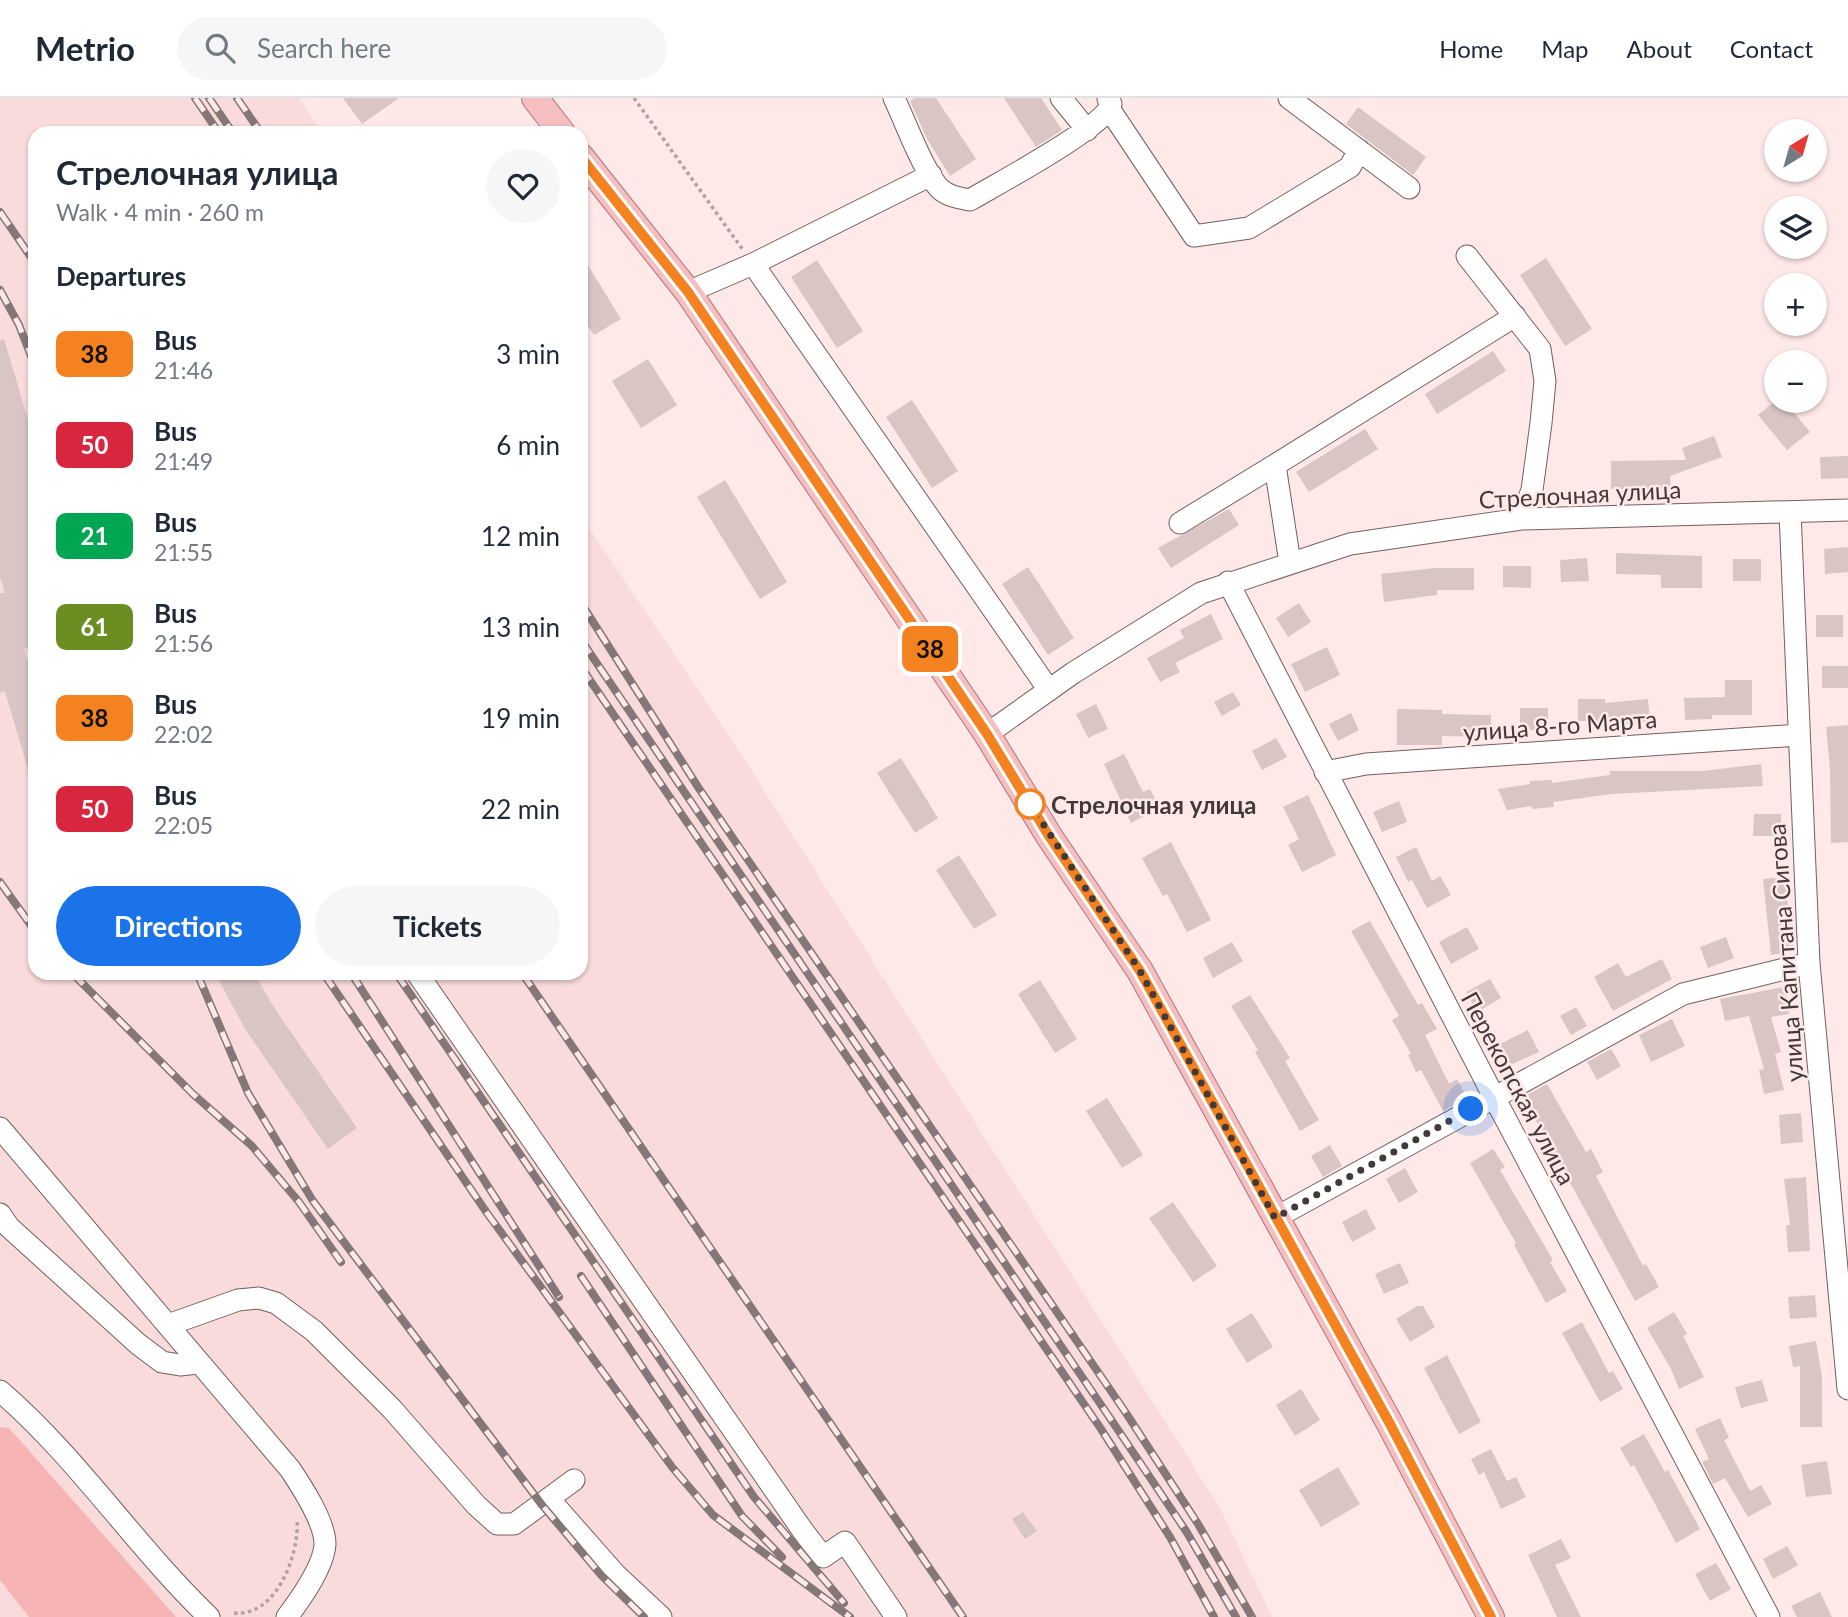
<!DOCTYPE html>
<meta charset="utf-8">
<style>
:root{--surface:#fff;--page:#f6f6f7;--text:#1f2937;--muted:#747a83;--line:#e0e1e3;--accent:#1a73e8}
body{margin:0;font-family:Lato,sans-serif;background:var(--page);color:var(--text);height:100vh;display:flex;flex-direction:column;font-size:26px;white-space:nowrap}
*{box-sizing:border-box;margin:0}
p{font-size:23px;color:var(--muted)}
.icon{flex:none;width:38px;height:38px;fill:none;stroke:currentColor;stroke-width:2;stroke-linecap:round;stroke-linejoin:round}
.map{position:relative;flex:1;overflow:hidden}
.drawer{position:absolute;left:28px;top:28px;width:560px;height:854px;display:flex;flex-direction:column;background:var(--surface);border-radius:21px;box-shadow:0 2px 5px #0004}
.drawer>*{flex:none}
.badge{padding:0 14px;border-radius:10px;font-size:24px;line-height:46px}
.needle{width:46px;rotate:37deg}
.tools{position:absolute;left:1764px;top:21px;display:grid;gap:14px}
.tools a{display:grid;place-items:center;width:63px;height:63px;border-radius:50%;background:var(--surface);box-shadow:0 2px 5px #0004;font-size:35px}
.you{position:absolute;width:35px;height:35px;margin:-18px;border:5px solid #fff;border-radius:50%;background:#1a73e8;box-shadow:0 0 0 10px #1a73e833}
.map>.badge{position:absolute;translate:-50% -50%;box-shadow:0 0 0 4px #fff}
h2{padding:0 28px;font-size:26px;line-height:63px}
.round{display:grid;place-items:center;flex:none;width:74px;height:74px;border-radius:37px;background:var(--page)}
.overview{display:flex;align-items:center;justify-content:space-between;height:119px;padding:0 28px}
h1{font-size:33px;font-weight:700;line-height:52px}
.button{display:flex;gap:14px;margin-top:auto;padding:14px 28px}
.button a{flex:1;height:80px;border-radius:42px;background:var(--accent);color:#fff;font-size:28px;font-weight:700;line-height:80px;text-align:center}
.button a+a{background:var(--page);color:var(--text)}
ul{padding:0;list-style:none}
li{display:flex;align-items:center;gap:21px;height:91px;padding:0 28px}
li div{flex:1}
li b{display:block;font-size:26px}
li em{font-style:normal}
li .badge{min-width:77px;font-weight:700;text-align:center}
header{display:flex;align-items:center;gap:42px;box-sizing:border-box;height:98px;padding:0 35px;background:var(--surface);border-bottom:2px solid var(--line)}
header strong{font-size:33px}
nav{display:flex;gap:38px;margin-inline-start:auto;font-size:24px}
.search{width:490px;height:63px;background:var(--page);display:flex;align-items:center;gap:18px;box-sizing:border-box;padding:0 24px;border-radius:38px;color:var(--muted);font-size:26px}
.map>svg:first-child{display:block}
.built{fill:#fadbdb}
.green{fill:#f7b4b5}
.building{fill:#dac5c5}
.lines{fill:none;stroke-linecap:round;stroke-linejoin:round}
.minor-casing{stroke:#725f5f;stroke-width:23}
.major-casing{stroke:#b27476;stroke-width:28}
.path{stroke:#b1a1a1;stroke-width:3.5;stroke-dasharray:3.5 3.5;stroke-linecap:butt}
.minor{stroke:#fff;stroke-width:21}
.major{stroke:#f5bfc1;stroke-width:26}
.rail-casing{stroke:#847777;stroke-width:8}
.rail{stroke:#fee9e8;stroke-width:5;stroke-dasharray:16;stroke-linecap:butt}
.line-casing{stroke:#fff;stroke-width:16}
.line{stroke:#f58220;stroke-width:10}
.walk{stroke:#423939;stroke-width:7;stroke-dasharray:0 12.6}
.stop-dot{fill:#fff;stroke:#f58220;stroke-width:3.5}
.labels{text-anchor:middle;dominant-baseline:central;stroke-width:5;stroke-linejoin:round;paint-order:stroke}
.street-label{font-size:24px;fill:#423939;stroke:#fee9e8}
.stop-label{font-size:24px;font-weight:bold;fill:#423939;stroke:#fee9e8;text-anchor:start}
</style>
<header>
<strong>Metrio</strong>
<div class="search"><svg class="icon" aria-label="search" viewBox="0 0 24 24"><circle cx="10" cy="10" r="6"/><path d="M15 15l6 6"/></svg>Search here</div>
<nav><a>Home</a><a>Map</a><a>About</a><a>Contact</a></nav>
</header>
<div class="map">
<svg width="1848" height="1519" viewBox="0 0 1848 1519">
<rect width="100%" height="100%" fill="#fee9e8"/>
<path class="built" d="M0,0H299L323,35H35V875H581V418L743,659L1220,1410L1272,1519H0Z"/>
<path class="green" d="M0,1329L9,1330L176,1519H29L0,1482Z"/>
<path class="building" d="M343,0H399L362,26Z
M915,0H936L976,61L950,78L927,41L910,3Z
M1004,0H1041L1062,32L1036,49Z
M1358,9L1426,59L1413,77L1346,26Z
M581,156L621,221L594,237L581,217Z
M1546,160L1592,231L1565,248L1520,177Z
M817,162L863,233L837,250L791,179Z
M4,241L35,345V548L24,551L35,588V681L31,682L5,593L0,594V495H5L0,479V242Z
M1493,253L1506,273L1437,316L1425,296Z
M648,261L677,307L641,330L612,283Z
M912,302L958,373L932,390L886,319Z
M1775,303H1784L1810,334L1787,352L1758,317Z
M1365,331L1378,351L1309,394L1296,374Z
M1714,338L1722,359L1670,378L1671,391H1611V363L1686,362L1682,350Z
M1848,358V380L1821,381L1820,359Z
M725,382L787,484L760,501L697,399Z
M1229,411L1239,427L1171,470L1158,450Z
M1848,449V474L1825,476L1824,451Z
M1616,455L1702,458V490H1661V477L1616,476Z
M1587,460L1589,483L1561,484L1560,462Z
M1733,461H1761V483H1733Z
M1503,468H1531V490L1503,489Z
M1028,469L1074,540L1048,557L1002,486Z
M1435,470H1474V492H1437V497L1384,504L1381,476Z
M1299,505L1311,524L1288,539L1276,520Z
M1211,516L1223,541L1175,565L1180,574L1160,584L1147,560L1184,540L1180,532Z
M1816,517H1843V539H1816Z
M1327,549L1340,577L1305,594L1291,566Z
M1822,568H1848V590H1822Z
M1725,582H1752V617H1712V621L1685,622L1684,600L1725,599Z
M1233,594L1241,607L1222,618L1214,604Z
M1578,601H1605V605L1648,601L1650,623L1622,626V623H1578Z
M1096,606L1108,631L1088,640L1076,616Z
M1520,610H1548V632H1520Z
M1397,611L1442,612V616L1491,617V639L1442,638V647H1397Z
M1351,615L1359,632L1338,643L1329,626Z
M1848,627V744L1831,745L1830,671L1826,629Z
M1276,640L1287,659L1262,672L1252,653Z
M1124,656L1143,694L1150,691L1160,710L1131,725L1104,666Z
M901,660L938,720L915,735L877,675Z
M1761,666L1763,688L1612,696L1553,704L1554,709L1532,711L1531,708L1507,712L1498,691L1530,686V683L1552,682V685L1610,677V673H1703Z
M1308,697L1336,757L1302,774L1288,747L1299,741L1283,709Z
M1399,703L1407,724L1382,734L1373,714Z
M1754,716H1781V738H1753Z
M1171,744L1211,822L1187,834L1167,796L1163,798L1142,760Z
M1416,749L1432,783L1440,778L1451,797L1427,810L1412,782L1408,784L1396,759Z
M959,757L997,817L974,831L936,772Z
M1784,779L1794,853L1771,857L1763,781Z
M1370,823L1418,907L1422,905L1437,931L1425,937L1449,986L1457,981L1467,1000L1443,1013L1421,972L1416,974L1408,957L1411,956L1392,922L1399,918L1351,833Z
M1467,829L1479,851L1451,866L1439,844Z
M1726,839L1734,860L1708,870L1700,849Z
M1232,844L1243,863L1213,880L1203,860Z
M1662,861L1672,881L1613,913L1594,879L1618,865L1626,879Z
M215,875H254L275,911L357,1030L328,1051L245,931Z
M1490,881L1501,900L1477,914L1466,894Z
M1040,882L1077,941L1055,955L1018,896Z
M1784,889L1789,916L1771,919L1781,954L1775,956L1784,992L1764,996L1759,972L1764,971L1749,918L1725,923L1720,901Z
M1250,897L1290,960L1285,963L1319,1022L1300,1033L1255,954L1258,952L1231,908Z
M1576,909L1587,928L1571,937L1560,918Z
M1672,921L1685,948L1651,964L1639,937Z
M1528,932L1539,954L1508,968L1498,947Z
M1611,951L1621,968L1597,982L1587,964Z
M1547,986L1586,1054L1591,1051L1603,1074L1596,1078L1643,1168L1646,1166L1659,1189L1635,1203L1523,999Z
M1107,1000L1143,1057L1122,1070L1086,1013Z
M1801,1015L1803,1044L1781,1046L1779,1017Z
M1330,1047L1342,1068L1323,1079L1311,1058Z
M1493,1051L1505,1069L1500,1072L1553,1162L1550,1164L1567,1193L1546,1205L1514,1147L1516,1145L1470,1065Z
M1405,1070L1418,1094L1399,1105L1386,1081Z
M1806,1079L1810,1153L1788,1154L1786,1127H1790L1784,1081Z
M1173,1104L1217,1168L1193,1184L1149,1120Z
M1366,1111L1376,1131L1352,1144L1342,1124Z
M1400,1165L1409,1185L1384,1196L1375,1176Z
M1815,1197L1817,1219L1790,1221L1788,1199Z
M1417,1208H1423L1435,1229L1410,1244L1396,1221Z
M1674,1214L1687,1236L1683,1238L1704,1279L1679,1291L1671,1271L1647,1230Z
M1252,1215L1273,1249L1247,1265L1226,1231Z
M1582,1224L1609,1275L1613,1273L1623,1291L1600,1304L1562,1235Z
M1816,1243L1822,1279V1329H1800V1268L1793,1269L1789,1248Z
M1447,1257L1481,1324L1459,1336L1424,1270Z
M1762,1282L1768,1303L1741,1310L1735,1289Z
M1301,1291L1320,1322L1295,1338L1276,1307Z
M1720,1320L1729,1340L1724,1342L1750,1393L1761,1387L1772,1406L1748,1419L1725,1380L1713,1386L1702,1364L1709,1361L1695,1331Z
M1644,1336L1665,1374L1668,1372L1700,1431L1676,1445L1634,1367L1631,1369L1620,1350Z
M1491,1351L1507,1383L1516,1379L1526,1399L1501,1411L1484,1374L1479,1377L1471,1361Z
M1827,1363L1832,1396L1806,1399L1801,1367Z
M1338,1369L1360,1406L1321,1429L1299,1392Z
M1023,1414L1037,1433L1025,1441L1012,1421Z
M1561,1441L1571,1460L1555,1467L1581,1519H1557L1528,1457Z
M1787,1448L1798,1467L1773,1481L1763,1461Z
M1716,1465L1731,1491L1710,1503L1695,1476Z
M1820,1494L1832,1519H1797L1791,1508Z"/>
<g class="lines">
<g class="minor-casing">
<path id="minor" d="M894,0C905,23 923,72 939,90C947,98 959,100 970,102C995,87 1105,29 1111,6L1108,1
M1061,0L1087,32
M1289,0L1409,90
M1110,12L1194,138L1249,130L1350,69L1359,52
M1467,158L1540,251L1545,283L1541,325L1532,392L1521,421
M753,166L1049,592
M688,194L753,166L931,77
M1790,414L1809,865L1848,1291
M1180,425L1275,367
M1290,465L1275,367L1515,218
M1228,484L1494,999L1769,1519
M987,636L1073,575L1201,495L1350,446L1521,421L1848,412
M1325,674L1366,666L1799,637
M417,875L803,1433L823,1459L845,1444L896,1519
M0,1030L290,1371C302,1389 325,1424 325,1446C324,1468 300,1502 287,1519
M0,1116L9,1129L138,1246L162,1264L180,1267L198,1265
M1275,1120L1683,896L1809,865
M168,1227L238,1202L259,1200L276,1205L314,1233L392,1311L476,1407L497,1426H514L574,1382
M0,1293C78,1360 135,1448 209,1519
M549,1401L616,1477L661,1519"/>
</g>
<g class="major-casing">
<path id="major" d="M535,0L562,35
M581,59L688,194L987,636L1049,738L1140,873L1390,1326L1491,1519"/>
</g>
<path class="path" d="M634,0L743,152
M234,1515C278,1519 300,1453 297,1421"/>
<use href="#minor" class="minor"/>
<use href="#major" class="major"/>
<g class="rail-casing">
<path id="rail" d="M195,0L219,35
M209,0L233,35
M237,0L261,35
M0,114L35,165
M0,192L19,227L35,268
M581,505L698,689L1126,1315L1198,1426L1252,1519
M581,542L1112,1323L1186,1433L1236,1519
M581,569L1101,1331L1170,1439L1214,1519
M0,784L35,833
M72,875L193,996L252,1048L299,1104L341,1164
M197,875L248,995L313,1103L542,1407L601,1477L644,1519
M351,875L559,1199
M396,875L754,1399L844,1505
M522,875L963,1519
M324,876L487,1115L672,1369L713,1417L850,1519
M581,1178L742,1418L782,1459"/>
</g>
<use href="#rail" class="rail"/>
</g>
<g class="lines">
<g class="line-casing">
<path id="line" d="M581,59L688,194L987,636L1049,738L1140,873L1390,1326L1491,1519"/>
</g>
<use href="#line" class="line"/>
<path class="walk" d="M1030,706L1140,873L1275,1120L1471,1011"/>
</g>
<circle class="stop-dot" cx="1030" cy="706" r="14"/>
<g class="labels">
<g class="street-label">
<text transform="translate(1580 396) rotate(-3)">Стрелочная улица</text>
<text transform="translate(1560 627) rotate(-4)">улица 8-го Марта</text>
<text transform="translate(1785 855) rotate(-94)">улица Капитана Сигова</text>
<text transform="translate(1519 990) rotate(62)">Перекопская улица</text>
</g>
<g class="stop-label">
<text x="1051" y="706">Стрелочная улица</text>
</g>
</g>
</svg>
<div class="tools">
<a><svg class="needle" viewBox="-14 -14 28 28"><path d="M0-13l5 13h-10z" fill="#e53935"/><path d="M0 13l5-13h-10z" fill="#747a83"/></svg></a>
<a><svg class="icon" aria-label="layers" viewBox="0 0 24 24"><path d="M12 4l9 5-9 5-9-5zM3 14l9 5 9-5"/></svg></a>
<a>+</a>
<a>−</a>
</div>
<div class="you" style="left:1471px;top:1011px"></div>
<b class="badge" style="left:930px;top:551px;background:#f58220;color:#111">38</b>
<section class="drawer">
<div class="overview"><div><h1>Стрелочная улица</h1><p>Walk · 4 min · 260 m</p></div><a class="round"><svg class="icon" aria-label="heart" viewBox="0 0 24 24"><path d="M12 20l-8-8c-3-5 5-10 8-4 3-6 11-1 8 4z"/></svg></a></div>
<h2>Departures</h2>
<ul>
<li><span class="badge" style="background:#f58220;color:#111">38</span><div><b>Bus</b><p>21:46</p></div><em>3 min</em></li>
<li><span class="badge" style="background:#d7263d;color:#fff">50</span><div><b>Bus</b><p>21:49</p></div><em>6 min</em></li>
<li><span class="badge" style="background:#00a651;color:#fff">21</span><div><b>Bus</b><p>21:55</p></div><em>12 min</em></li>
<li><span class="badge" style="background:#6b8e23;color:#fff">61</span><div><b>Bus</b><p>21:56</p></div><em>13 min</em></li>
<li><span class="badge" style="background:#f58220;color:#111">38</span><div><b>Bus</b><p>22:02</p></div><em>19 min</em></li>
<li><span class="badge" style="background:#d7263d;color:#fff">50</span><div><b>Bus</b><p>22:05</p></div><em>22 min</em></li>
</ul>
<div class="button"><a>Directions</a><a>Tickets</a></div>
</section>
</div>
